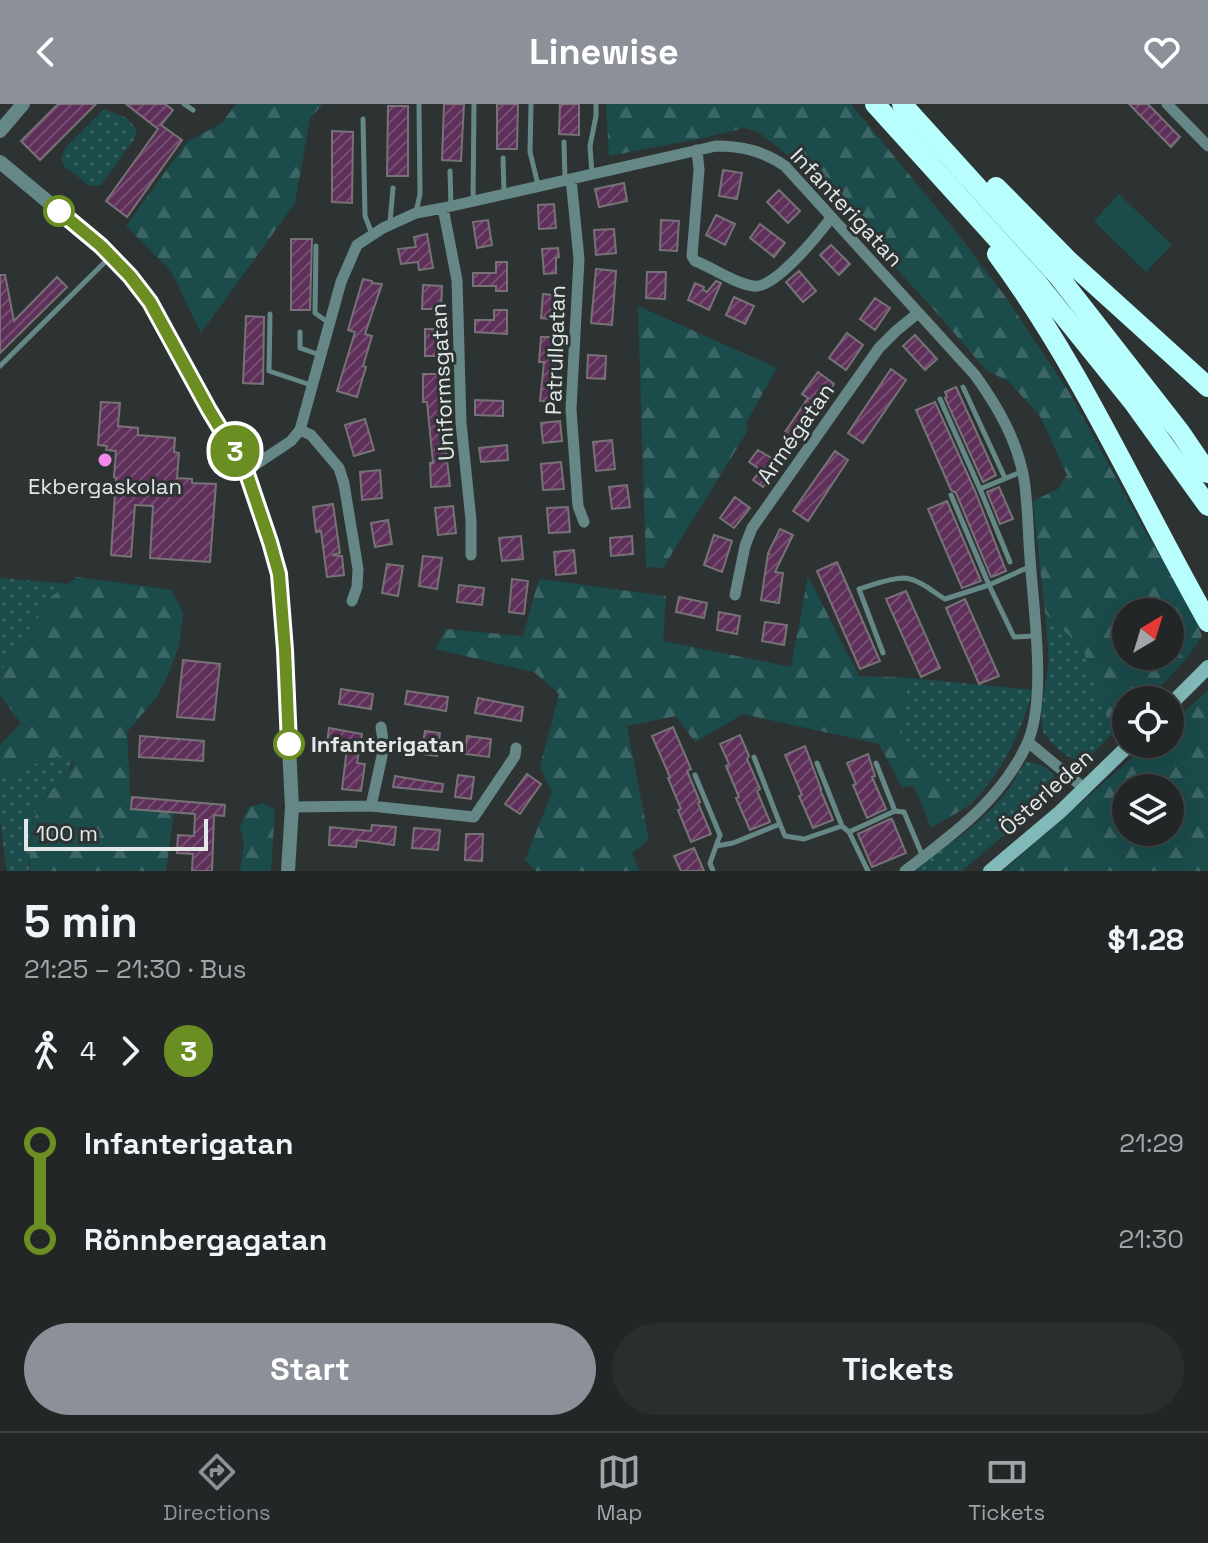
<!DOCTYPE html>
<meta charset="utf-8">
<style>
:root{--surface:#222626;--page:#2a2e2e;--text:#f1f3f6;--muted:#a2a5a7;--line:#3f4343;--accent:#8c9099}
body{margin:0;font-family:"Space Grotesk",sans-serif;background:var(--page);color:var(--text);height:100vh;display:flex;flex-direction:column;font-size:30px;white-space:nowrap}
*{box-sizing:border-box;margin:0}
p{font-size:26px;color:var(--muted)}
.icon{flex:none;width:44px;height:44px;fill:none;stroke:currentColor;stroke-width:2;stroke-linecap:round;stroke-linejoin:round}
.map{position:relative;height:767px;overflow:hidden}
.panel{display:flex;flex-direction:column;background:var(--surface);flex:1}
.panel>*{flex:none}
.badge{padding:0 16px;border-radius:26px;font-size:28px;line-height:52px}
.needle{width:52px;rotate:38deg}
.controls{position:absolute;left:1112px;top:494px;display:grid;gap:16px}
.controls a{display:grid;place-items:center;width:72px;height:72px;border-radius:50%;background:var(--surface);box-shadow:0 8px 32px #0002,0 0 0 2px var(--line);font-size:40px}
.scale{position:absolute;left:24px;bottom:20px;width:184px;box-sizing:border-box;padding-left:8px;border:4px solid #e3e7e7;border-top:0;font-size:22px;line-height:28px;white-space:nowrap;color:#e3e7e7;-webkit-text-stroke:6px #2d3333;paint-order:stroke}
.map>.badge{position:absolute;translate:-50% -50%;box-shadow:0 0 0 4px #fff}
.legs{display:flex;align-items:center;gap:12px;height:88px;padding:0 24px;font-size:26px}
.legs p{margin-inline-start:auto}
.overview{display:flex;align-items:center;justify-content:space-between;height:136px;padding:0 24px}
h1{font-size:44px;font-weight:600;line-height:60px}
.cta{display:flex;gap:16px;margin-top:auto;padding:16px 24px}
.cta a{flex:1;height:92px;border-radius:48px;background:var(--accent);color:#fff;font-size:32px;font-weight:600;line-height:92px;text-align:center}
.cta a+a{background:var(--page);color:var(--text)}
ul{padding:0 24px;list-style:none}
li{display:flex;align-items:center;gap:28px;height:96px;font-size:30px}
li i{display:grid;place-items:center;width:12px;height:100%;margin:0 10px;background:currentColor}
li i::after{content:'';width:20px;height:20px;margin:-10px;border:6px solid;border-radius:50%;background:var(--surface)}
li p{margin-inline-start:auto}
li:first-child i{background:linear-gradient(#0000 50%,currentColor 0)}
li:last-child i{background:linear-gradient(currentColor 50%,#0000 0)}
header{display:flex;justify-content:space-between;align-items:center;height:104px;padding:0 24px;background:var(--accent);color:#fff;font-size:36px;font-weight:600}
.tabs{display:flex;justify-content:space-around;align-items:center;height:112px;border-top:2px solid var(--line);background:var(--surface);font-size:22px;color:var(--muted)}
.tabs a{display:grid;justify-items:center;gap:4px}
.tabs .selected{color:var(--accent)}
.map>svg:first-child{display:block}
.grass{fill:url(#grass-dots)}
.forest{fill:url(#forest-firs);fill-rule:evenodd}
.pitch{fill:#1b4b4b}
.building{fill:url(#building-hatch);stroke:#777276;stroke-width:2}
.lines{fill:none;stroke-linecap:round;stroke-linejoin:round}
.service{stroke:#658887;stroke-width:5}
.minor{stroke:#658887;stroke-width:11}
.tertiary{stroke:#658887;stroke-width:14}
.secondary{stroke:#80b9b8;stroke-width:14}
.motorway{stroke:#b7fefc;stroke-width:20}
.line-1-casing{stroke:#fff;stroke-width:18}
.line-1{stroke:#6b8e23;stroke-width:12}
.stop-1-dot{fill:#fff;stroke:#6b8e23;stroke-width:4}
.poi-dot{fill:#f788eb;stroke:#2d3333;stroke-width:3}
.labels{text-anchor:middle;dominant-baseline:central;stroke-width:6;stroke-linejoin:round;paint-order:stroke}
.street-label{font-size:22px;fill:#e3e7e7;stroke:#2d3333}
.poi-label{font-size:22px;fill:#e3e7e7;stroke:#2d3333}
.stop-label{font-size:22px;font-weight:bold;fill:#e3e7e7;stroke:#2d3333;text-anchor:start}
</style>
<header><svg class="icon" aria-label="back" viewBox="0 0 24 24"><path d="M15 5l-7 7 7 7"/></svg>Linewise<svg class="icon" aria-label="heart" viewBox="0 0 24 24"><path d="M12 20l-8-8c-3-5 5-10 8-4 3-6 11-1 8 4z"/></svg></header>
<div class="map">
<svg width="1208" height="767" viewBox="0 0 1208 767">
<defs>
<pattern id="grass-dots" width="8" height="8" patternUnits="userSpaceOnUse" patternTransform="scale(2)"><rect width="8" height="8" fill="#1b4b4b"/><path d="M2 2h.1M6 6h.1" fill="none" stroke="#3c6565" stroke-width="1.8" stroke-linecap="round"/></pattern>
<pattern id="forest-firs" width="22" height="20" patternUnits="userSpaceOnUse" patternTransform="scale(2)"><rect width="22" height="20" fill="#1b4b4b"/><path d="M5 1l3.5 6h-7zM16 11l3.5 6h-7z" fill="#3c6565"/></pattern>
<pattern id="building-hatch" width="6" height="6" patternUnits="userSpaceOnUse" patternTransform="scale(2)"><rect width="6" height="6" fill="#5e3059"/><path d="M-1 1l2-2M0 6l6-6M5 7l2-2" fill="none" stroke="#754e71"/></pattern>
</defs>
<rect width="100%" height="100%" fill="#2d3333"/>
<path class="grass" d="M104,5L127,14L137,26L134,35L101,81L90,82L65,63L61,55L64,45Z
M0,474L69,480L47,496L0,570Z
M1045,509L1083,545L1106,613L1126,614V616L1087,655C1069,660 1053,641 1043,628L1041,609L1049,556Z
M910,574L1033,586C1018,634 1005,665 970,701L901,636L899,623Z
M74,648C71,678 53,677 40,699C28,720 29,744 29,767H7L0,717V671L12,674L40,657Z
M1026,658C1042,659 1059,668 1057,686L962,767H912C945,743 980,721 1005,690C1013,680 1018,668 1026,658Z"/>
<path class="forest" d="M236,0H323L310,14L295,99L201,229L171,167L126,122L187,38L222,19Z
M606,0H851L954,125L1005,192L1069,288L1145,427L1191,503L1202,532C1188,556 1167,576 1146,596H1126V614L1106,613L1083,545L1045,509L1033,397L1058,385L1067,371L1040,312L1008,277L986,266L930,201L799,60L758,28L744,24L703,34L609,52ZM1126,508H1170V552H1126Z
M638,202L777,264L747,317V328L663,464L646,463Z
M808,472L859,572L910,574L899,623L901,636L970,701L931,724L914,682L902,683L879,640L743,610L695,638L676,612L627,622L649,736L632,749L639,767H536L525,756L552,688L540,663L559,590L534,568L435,545L446,525L523,532L539,475L666,492L663,537L791,563Z
M77,473L172,486L183,509L179,541L169,569L157,593L127,628L131,704L174,708L166,767H30L29,728L40,698L72,664L74,649L40,657L12,674L0,671V641L21,619L0,591V570L47,496Z
M1208,586V767H1003L1148,640H1170V621ZM1126,684H1170V728H1126Z
M264,699L275,706L271,767H240L244,739L240,722L249,703Z"/>
<path class="pitch" d="M1119,90L1172,141L1146,168L1094,117Z"/>
<path class="building" d="M58,0H96L40,56L21,37Z
M126,0H165L173,6L161,21L182,36L127,113L106,97L158,25Z
M444,0H464L461,57L442,56Z
M497,0H518L517,45H497Z
M560,0H579V31L559,30Z
M1129,0H1148L1180,33L1171,43Z
M388,2H408V72H387Z
M332,27L353,28L352,99L332,98Z
M723,66L742,69L737,95L719,92Z
M624,79L627,97L599,103L595,85Z
M779,86L800,107L788,119L767,98Z
M554,100L556,124L539,125L538,101Z
M716,111L735,120L725,141L706,131Z
M488,116L492,141L477,144L473,118Z
M661,116L679,117L677,147L660,146Z
M760,120L785,139L774,153L750,134Z
M614,125L616,149L596,151L594,126Z
M427,130L433,164L419,166L418,158L401,160L398,145L416,143L414,133Z
M291,135H312L310,206H291Z
M831,141L850,160L839,171L820,151Z
M558,144L559,153L556,154V169L544,170L542,145Z
M496,158H507V187H496V182H473V169H496Z
M596,165L616,167L612,221L591,219Z
M799,167L816,187L803,198L786,178Z
M647,168H666L665,195L646,194Z
M0,171H5L14,217L57,173L67,183L0,249Z
M363,175L372,177V179L382,180L365,230L372,232L363,262L366,263L357,293L337,287L355,228L348,226Z
M716,177L721,179L709,206L688,196L695,179L704,183L703,186L707,188Z
M423,181L442,182L441,205H422Z
M543,190L560,192L558,216L541,214Z
M734,193L754,202L745,220L726,211Z
M875,194L890,204L875,226L860,215Z
M494,206H507V230L475,228V216H494Z
M246,212L264,213L263,280L243,279Z
M425,225H441V252H425Z
M847,229L863,241L846,266L829,254Z
M915,231L937,255L925,266L903,242Z
M541,233H557L555,276H558L556,299L540,297L544,258H539Z
M588,251L606,252L605,275L587,274Z
M891,265L906,276L863,339L848,329Z
M818,268L834,280L795,338L783,331L808,294L802,290Z
M423,270H441L442,313L450,382L431,383L430,359H433L427,298H423Z
M956,283L996,371L983,378L945,294L947,293L945,288Z
M475,296L503,297V312L475,311Z
M101,298L120,299L118,322L138,324V331L175,334L174,348L179,349L177,374L192,375V379L216,380L210,458L150,454L153,402L135,401L131,453L111,451L116,374L114,373L116,347L106,346L107,342L98,341Z
M935,298L975,387L1006,467L994,472L991,473L956,389L951,386L916,306Z
M365,315L374,346L354,352L345,321Z
M560,317L562,337L543,339L541,319Z
M612,336L615,365L596,367L593,338Z
M507,341L508,356L481,358L479,344Z
M758,346L780,359L763,383L753,376L761,366L749,358Z
M835,347L848,356L808,417L793,407Z
M561,358L564,385L543,386L541,360Z
M380,366L382,394L362,396L360,368Z
M627,381L630,403L612,405L609,383Z
M999,383L1013,415L1000,420L987,388Z
M735,393L750,404L734,424L720,414Z
M947,397L981,477L962,484L928,405Z
M333,400L340,449L332,451L342,452L344,471L327,473L321,427L316,428L313,403Z
M453,402L456,429L438,431L435,404Z
M568,403L570,428L549,429L547,404Z
M388,416L392,440L375,443L371,419Z
M780,425L793,431L775,468L783,469L779,499L761,496L768,450H769L768,449Z
M714,431L732,437L722,468L704,461Z
M521,432L523,455L502,457L499,434Z
M632,432L633,450L611,452L610,434Z
M574,446L576,469L556,471L554,448Z
M423,452L442,454L437,485L419,482Z
M837,458L880,557L860,565L817,467Z
M387,460L403,462L398,492L382,489Z
M512,475L528,477L524,510L509,508Z
M459,481L484,484L482,501L457,498Z
M906,487L940,564L921,573L886,495Z
M679,493L707,499L704,514L676,508Z
M965,495L999,572L979,580L946,504Z
M719,508L740,512L737,530L717,526Z
M765,518L787,521L784,541L762,537Z
M183,556L220,560L214,616L177,613Z
M341,585L373,590L371,605L339,600Z
M407,587L448,593L446,607L405,600Z
M478,594L523,603L521,617L475,609Z
M673,623L691,665L687,667L700,698L698,699L711,730L691,738L678,706L681,705L668,674L670,673L652,632Z
M329,624L362,630L357,659L365,660L361,687L342,685L347,644L327,640Z
M425,627L440,629L437,652L421,650Z
M740,631L749,652L747,655L760,685L757,687L770,718L750,726L736,694L739,693L726,662L729,660L720,640Z
M140,632L204,637L203,657L139,653Z
M467,632L491,635L489,653L465,650Z
M805,642L821,685H820L833,716L813,724L799,692L802,691L785,651Z
M868,650L875,672L872,673L886,705L867,714L853,681L856,680L847,659Z
M527,670L541,680L520,710L505,700Z
M458,671L474,673L471,695L455,693Z
M395,672L443,680L442,688L393,683Z
M132,693L225,701L224,712L214,711L212,767H192L193,750L177,749L178,731L194,732L195,710L131,705Z
M890,715H892L906,749L872,763L858,730Z
M372,721L396,723L394,741L357,736L356,743L329,741L330,723L371,727Z
M414,724L440,726L438,746L412,744Z
M466,730H483L482,757L465,756Z
M694,744L704,767H681L674,752Z"/>
<g class="lines">
<path class="service" d="M184,0L193,6
M531,0L530,48L538,81
M363,15L365,112L372,130
M564,38L565,76
M503,54L504,89
M450,67L451,102
M592,70L590,42L596,12V0
M473,96L474,0
M416,108L420,90L419,0
M390,118L393,84
M316,142L315,209L329,219
M270,210L269,267L311,281
M300,228V244L320,251
M0,262L110,153
M963,283L1005,374
M940,295L980,385
M951,391L989,481L1014,533L1034,532
M1010,458L980,385L1021,368
M883,549L859,485C873,481 889,474 904,474C919,475 933,488 945,495L989,481L1029,463
M695,671L720,731L710,759L713,767
M895,707L904,708L923,753
M780,720L785,732L804,735L842,722L817,659
M842,722L849,728L868,767
M849,728L895,707L876,659
M716,742L733,739L780,720L754,653"/>
<path class="minor" d="M1167,0L1208,42
M697,46L699,66L692,152L695,157C714,164 733,179 753,182C774,186 818,131 831,114
M571,75L579,155L571,305L578,402L584,418
M443,104L457,176L461,319L471,416V451
M300,326L311,331L339,364L344,380L358,465L357,483L352,497
M246,367L291,337L300,326L341,178L357,141L383,124L416,109L443,104L716,42C742,42 763,47 785,62L975,271C998,303 1017,336 1024,375C1028,401 1028,428 1030,454C1033,503 1048,598 1026,642C999,698 953,730 905,767
M735,491L745,442L752,424L879,244L896,227L918,209
M1028,638L1085,685
M371,702L384,643L381,623
M292,703L371,702L474,713L515,652L516,644"/>
<path class="tertiary" d="M0,27L23,0
M0,58L101,142L130,172L150,198L209,306L246,367L270,438L279,470L282,501L292,703L288,767"/>
<path class="secondary" d="M1170,601L1208,563
M990,767L1060,708L1130,640"/>
<path class="motorway" d="M875,0L1038,180L1133,298L1208,402
M902,0L1059,173L1180,328L1208,369
M996,83L1070,158L1208,283
M997,150C1081,264 1139,396 1208,518"/>
</g>
<g class="lines">
<g class="line-1-casing">
<path id="line-1" d="M59,107L101,142L130,172L150,198L209,306L246,367L270,438L279,470L285,546L289,640"/>
</g>
<use href="#line-1" class="line-1"/>
</g>
<g class="stop-1-dot">
<circle cx="59" cy="107" r="14"/>
<circle cx="289" cy="640" r="14"/>
</g>
<circle class="poi-dot" cx="105" cy="356" r="8"/>
<g class="labels">
<g class="street-label">
<text transform="translate(847 103) rotate(47)">Infanterigatan</text>
<text transform="translate(555 246) rotate(-88)">Patrullgatan</text>
<text transform="translate(442 278) rotate(-93)">Uniformsgatan</text>
<text transform="translate(795 329) rotate(-55)">Armégatan</text>
<text transform="translate(1046 688) rotate(-42)">Österleden</text>
</g>
<g class="poi-label">
<text x="105" y="382">Ekbergaskolan</text>
</g>
<g class="stop-label">
<text x="311" y="640">Infanterigatan</text>
</g>
</g>
</svg>
<div class="controls">
<a><svg class="needle" viewBox="-14 -14 28 28"><path d="M0-13l5 13h-10z" fill="#e53935"/><path d="M0 13l5-13h-10z" fill="#a2a5a7"/></svg></a>
<a><svg class="icon" aria-label="locate" viewBox="0 0 24 24"><circle cx="12" cy="12" r="6"/><path d="M12 2v4M12 18v4M2 12h4M18 12h4"/></svg></a>
<a><svg class="icon" aria-label="layers" viewBox="0 0 24 24"><path d="M12 4l9 5-9 5-9-5zM3 14l9 5 9-5"/></svg></a>
</div>
<div class="scale">100 m</div>
<b class="badge" style="left:235px;top:347px;background:#6b8e23;color:#fff">3</b>
</div>
<section class="panel">
<div class="overview"><div><h1>5 min</h1><p>21:25 – 21:30 · Bus</p></div><b>$1.28</b></div>
<div class="legs"><svg class="icon" aria-label="walk" viewBox="0 0 24 24"><circle cx="13" cy="4" r="2"/><path d="M13 8l-2 6 4 7M11 14l-3 7M7 12l3-4h3l4 4"/></svg>4<svg class="icon" aria-label="forward" viewBox="0 0 24 24"><path d="M9 5l7 7-7 7"/></svg><b class="badge" style="background:#6b8e23;color:#fff">3</b></div>
<ul>
<li><i style="color:#6b8e23"></i><b>Infanterigatan</b><p>21:29</p></li>
<li><i style="color:#6b8e23"></i><b>Rönnbergagatan</b><p>21:30</p></li>
</ul>
<div class="cta"><a>Start</a><a>Tickets</a></div>
</section>
<nav class="tabs">
<a class="selected"><svg class="icon" aria-label="directions" viewBox="0 0 24 24"><path d="M12 3l9 9-9 9-9-9zM9 14v-3h6M13 9l2 2-2 2"/></svg>Directions</a>
<a><svg class="icon" aria-label="map" viewBox="0 0 24 24"><path d="M3 6l6-2 6 2 6-2v14l-6 2-6-2-6 2zM9 4v14M15 6v14"/></svg>Map</a>
<a><svg class="icon" aria-label="tickets" viewBox="0 0 24 24"><path d="M3 7h18v10H3zM15 7v10"/></svg>Tickets</a>
</nav>
